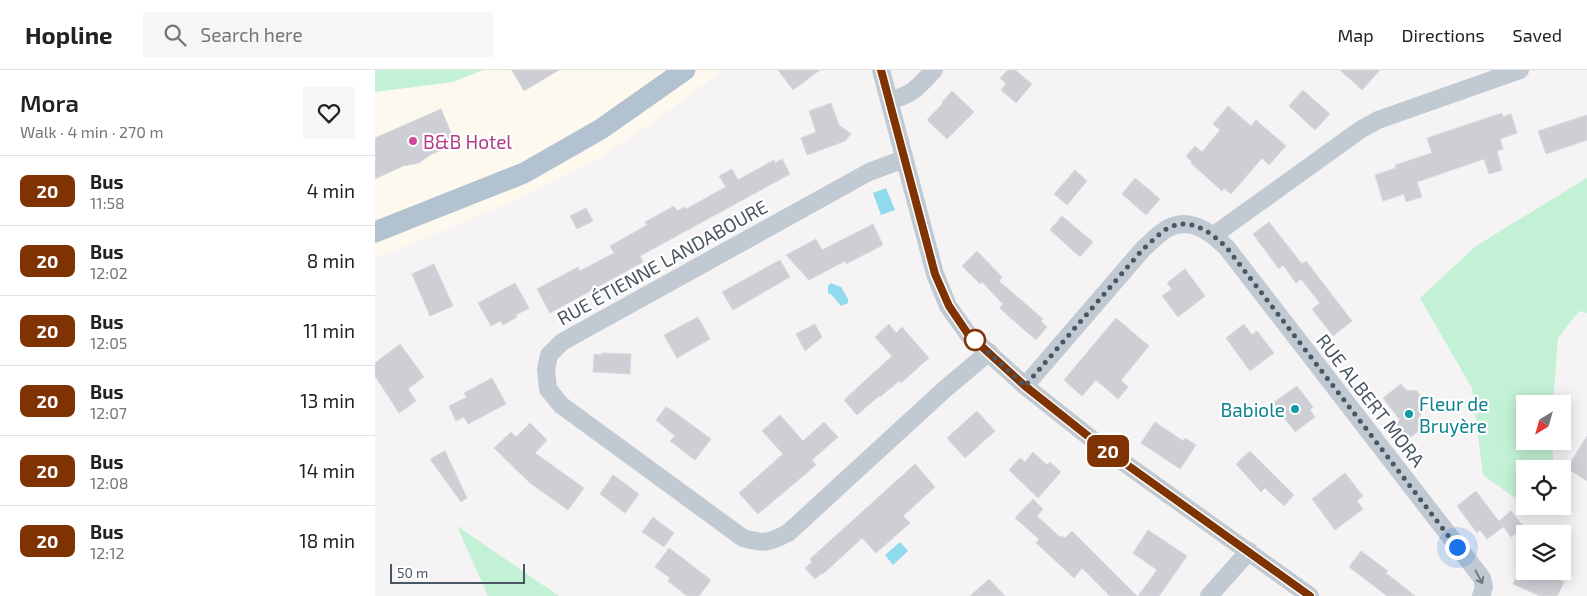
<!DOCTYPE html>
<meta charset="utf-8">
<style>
:root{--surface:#fff;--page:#f6f6f6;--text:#222;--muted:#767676;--line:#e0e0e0}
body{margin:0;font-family:"Exo 2",sans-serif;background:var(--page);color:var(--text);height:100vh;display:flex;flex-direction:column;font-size:19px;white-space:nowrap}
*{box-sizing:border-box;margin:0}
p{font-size:16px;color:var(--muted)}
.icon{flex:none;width:28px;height:28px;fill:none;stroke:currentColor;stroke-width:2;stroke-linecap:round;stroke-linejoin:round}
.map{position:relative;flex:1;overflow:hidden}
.panel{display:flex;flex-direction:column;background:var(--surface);width:375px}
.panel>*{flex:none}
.badge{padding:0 10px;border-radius:8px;font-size:18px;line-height:32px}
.needle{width:32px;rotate:217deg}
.fabs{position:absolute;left:1141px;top:325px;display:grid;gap:10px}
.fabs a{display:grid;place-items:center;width:55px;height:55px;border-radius:0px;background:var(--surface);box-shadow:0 2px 12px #0003;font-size:25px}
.scale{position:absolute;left:15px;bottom:12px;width:135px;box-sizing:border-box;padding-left:5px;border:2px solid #4a5661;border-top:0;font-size:14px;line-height:18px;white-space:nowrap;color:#4a5661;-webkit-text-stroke:4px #fff;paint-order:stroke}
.you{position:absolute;width:25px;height:25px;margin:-12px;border:4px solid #fff;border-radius:50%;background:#1a73e8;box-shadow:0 0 0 8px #1a73e833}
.map>.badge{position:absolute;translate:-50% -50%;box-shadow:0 0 0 2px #fff}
.round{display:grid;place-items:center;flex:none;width:52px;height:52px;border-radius:0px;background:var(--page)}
.overview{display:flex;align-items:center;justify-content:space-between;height:85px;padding:0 20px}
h1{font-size:24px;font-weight:600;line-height:38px}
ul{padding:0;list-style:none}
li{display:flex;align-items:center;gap:15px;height:70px;padding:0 20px;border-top:1px solid var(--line)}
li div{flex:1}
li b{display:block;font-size:19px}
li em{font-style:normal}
li .badge{min-width:55px;font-weight:700;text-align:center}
header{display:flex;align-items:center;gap:30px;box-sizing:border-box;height:70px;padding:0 25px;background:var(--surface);border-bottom:1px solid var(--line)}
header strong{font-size:24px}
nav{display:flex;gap:28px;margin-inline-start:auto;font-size:18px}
.search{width:350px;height:45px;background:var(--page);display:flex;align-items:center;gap:12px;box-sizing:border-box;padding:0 18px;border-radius:0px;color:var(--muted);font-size:19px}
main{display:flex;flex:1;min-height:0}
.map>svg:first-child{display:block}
.commercial{fill:#fdf9ef}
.green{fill:#c3f1d5}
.water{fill:#90daee}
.building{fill:#cdcfd5;stroke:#d7d9de}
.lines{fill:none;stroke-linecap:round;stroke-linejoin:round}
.minor{stroke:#c1cad2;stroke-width:18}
.major{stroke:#b3c2d1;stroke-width:21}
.oneway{stroke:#6e7983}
.line-casing{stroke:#fff;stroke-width:11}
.line{stroke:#7f3302;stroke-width:8}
.walk{stroke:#4a5661;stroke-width:5;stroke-dasharray:0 9}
.hotel-dot{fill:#d1479c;stroke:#fff;stroke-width:2}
.stop-dot{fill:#fff;stroke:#7f3302;stroke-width:2.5}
.culture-dot{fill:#0f9aa8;stroke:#fff;stroke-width:2}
.labels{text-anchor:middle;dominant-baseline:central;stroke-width:4.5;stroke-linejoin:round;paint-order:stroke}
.hotel-label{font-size:19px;fill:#b23c85;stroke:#fff;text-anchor:start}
.street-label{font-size:19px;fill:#4a5661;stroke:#fff}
.culture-label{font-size:19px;fill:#0d838f;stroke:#fff;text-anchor:start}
</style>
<header>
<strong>Hopline</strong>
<div class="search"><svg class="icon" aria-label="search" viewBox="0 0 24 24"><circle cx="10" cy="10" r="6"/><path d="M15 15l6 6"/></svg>Search here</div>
<nav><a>Map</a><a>Directions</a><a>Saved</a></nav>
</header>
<main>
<section class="panel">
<div class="overview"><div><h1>Mora</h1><p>Walk · 4 min · 270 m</p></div><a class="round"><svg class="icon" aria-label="heart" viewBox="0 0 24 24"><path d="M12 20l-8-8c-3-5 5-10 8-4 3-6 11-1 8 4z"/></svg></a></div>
<ul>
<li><span class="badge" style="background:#7f3302;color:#fff">20</span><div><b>Bus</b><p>11:58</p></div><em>4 min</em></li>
<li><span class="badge" style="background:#7f3302;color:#fff">20</span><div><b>Bus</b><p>12:02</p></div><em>8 min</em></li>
<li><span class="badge" style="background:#7f3302;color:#fff">20</span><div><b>Bus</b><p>12:05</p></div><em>11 min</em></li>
<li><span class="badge" style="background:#7f3302;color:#fff">20</span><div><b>Bus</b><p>12:07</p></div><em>13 min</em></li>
<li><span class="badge" style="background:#7f3302;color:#fff">20</span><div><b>Bus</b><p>12:08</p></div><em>14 min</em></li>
<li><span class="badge" style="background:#7f3302;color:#fff">20</span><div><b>Bus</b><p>12:12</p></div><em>18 min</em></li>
</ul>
</section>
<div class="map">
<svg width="1212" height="526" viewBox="0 0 1212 526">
<rect width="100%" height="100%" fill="#f5f3f3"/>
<path class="commercial" d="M108,0H348L280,51L226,87L132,134L0,189V22L78,12Z"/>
<path class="green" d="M0,0H108L78,12L0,22Z
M1212,108V243L1204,241L1183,268L1178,334H1150V371H1177L1179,399H1150V435L1108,405L1097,318L1045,228L1101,176Z
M82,456L184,526H113Z"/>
<path class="water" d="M511,118L520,140L506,145L498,123Z
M456,213L466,217L473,229V233L466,236L457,225L453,223V216Z
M525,472L533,481L518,495L510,485Z"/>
<path class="building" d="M137,0H184L149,21Z
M403,0H445L418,20Z
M633,0H640L657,14L641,33L626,20L631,14L625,8Z
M965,0H1005L987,20Z
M928,20L955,44L940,60L914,36Z
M577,21L599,42L572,69L552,50L568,33L567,32Z
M456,33L464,55L476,64L470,71L432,85L426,68L441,62L434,41Z
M853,36L876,56L881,50L911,76L894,95L887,88L856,124L849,118L847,121L816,93L817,92L811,86L820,76L827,82L845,60L838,54Z
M66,39L81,74L55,85L44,93L28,96L0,109V68Z
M1127,43L1128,47L1136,44L1142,63L1125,69L1128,79L1122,81L1127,100L1114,104L1109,89L1042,112L1047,127L1031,132L1029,124L1008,131L1000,105L1021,98L1020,95L1057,83L1052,68Z
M1212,45V70L1171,84L1163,61Z
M407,89L415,104L265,186L268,192L175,243L162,219L203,197L205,201L239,183L235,176L272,155L270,152L299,136L302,141L310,137L311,139L351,117L344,106L357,99L363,110L399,90L400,93Z
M700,100L712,111L692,135L679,124Z
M760,108L785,129L771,145L747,124Z
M211,138L218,151L202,159L195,146Z
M687,146L718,172L705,187L675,160Z
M894,152L927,194L931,191L977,251L958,266L937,239L945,233L926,209L921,213L908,195L904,199L878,164Z
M498,154L508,175L471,194L470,191L434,210L411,185L441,169L447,180Z
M602,181L627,207L624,211L668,249L666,251L672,257L661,270L631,244L625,238L628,234L607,212L605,214L587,196Z
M405,190L415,207L358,240L347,222Z
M59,194L78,236L55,246L37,204Z
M810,199L830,226L803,247L787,226L797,219L792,213Z
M140,213L154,238L141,245L142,247L128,255L125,251L116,256L103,233Z
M323,247L335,269L302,288L289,265Z
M741,248L774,276L746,310L753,317L743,329L721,310L707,326L689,310Z
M440,254L447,267L430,281L421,264Z
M514,254L521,263L527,257L554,288L526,313L524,311L505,327L504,326L482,345L469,330L517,286L500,267Z
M869,254L877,265L882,261L899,283L875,301L851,268Z
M25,274L49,307L33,319L41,331L24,343L0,306V293Z
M227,283L256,284L255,304L218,302L219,284L227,285Z
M117,308L131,334L93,354L89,347L81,351L74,336L92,327L89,323Z
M1026,314L1031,320L1042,321L1047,329L1044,361L1033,369L1021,353L1025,350L1008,328Z
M922,316L938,337L935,340L940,347L920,362L898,333Z
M291,337L298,341L336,369L320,390L295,371L300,366L281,350Z
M602,341L620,361L590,388L572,368Z
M405,345L428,371L449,352L463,367L437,390L441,395L383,444L364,423L408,384L387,361Z
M780,352L808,371L810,368L821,375L805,399L766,373Z
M155,353L172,370L160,383L209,418L193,440L155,413L119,378L136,362L141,367Z
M1212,366V411L1192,398Z
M70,381L92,428L86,432L55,389Z
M875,381L919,425L909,436L890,418L886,422L861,394Z
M658,382L672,395L675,392L686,402L663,428L634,400L645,388L650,392Z
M540,394L560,417L528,446L535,453L501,483L487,468L448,504L447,503L440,509L430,498L437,492L435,489Z
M970,403L988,426L982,431L988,439L960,460L937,429Z
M238,405L264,424L250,443L225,424Z
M1101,421L1128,457L1112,469L1105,460L1102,463L1082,436Z
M658,429L668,439L662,446L685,467L687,466L690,468L697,461L762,526H735L707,498L699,508L661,473L664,469L640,448Z
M1136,441L1149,457L1136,467L1124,451Z
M278,447L299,463L289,477L267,462Z
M773,460L812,486L784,526H763L782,500L758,483Z
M294,478L336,510L324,526H312L293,511L295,508L280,497Z
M986,481L1013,501L1011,503L1040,526H1012L974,497Z
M1144,501H1165L1189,512L1182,526H1165L1138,514Z
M614,509L630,526H595Z"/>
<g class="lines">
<path class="minor" d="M506,0L560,204L573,236L593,264L650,316L723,374L935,526
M515,30C538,25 543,17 559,0
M529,89L494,102L187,272L174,285L171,300L173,319L186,335L368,468C390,474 393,473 413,463L570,319L614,282
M839,165L985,60L1003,50L1145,0
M650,316L768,179C774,174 780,167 786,163C810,143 834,160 852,178L1107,508L1109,517L1106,526
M834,526L874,481"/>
<path class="major" d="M0,162L149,103L226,59L310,0"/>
</g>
<defs><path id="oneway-shaft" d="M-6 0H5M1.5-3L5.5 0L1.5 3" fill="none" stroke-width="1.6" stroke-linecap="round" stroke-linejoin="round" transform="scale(1.25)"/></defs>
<use class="oneway" href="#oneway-shaft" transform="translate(1104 507) rotate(62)"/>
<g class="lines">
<g class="line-casing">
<path id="line" d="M506,0L560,204L574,236L593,264L650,316L723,374L935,526"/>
</g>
<use href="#line" class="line"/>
<path class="walk" d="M600,270L650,316L768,179C774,174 780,168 786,163C810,143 834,160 852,178L1082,477"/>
</g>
<circle class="hotel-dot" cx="38" cy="71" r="5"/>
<circle class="stop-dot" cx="600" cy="270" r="10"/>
<g class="culture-dot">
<circle cx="920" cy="339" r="5"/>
<circle cx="1034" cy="344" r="5"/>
</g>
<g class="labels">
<g class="hotel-label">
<text x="48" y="71">B&amp;B Hotel</text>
</g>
<g class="street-label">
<text transform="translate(287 192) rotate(-29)">RUE ÉTIENNE LANDABOURE</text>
<text transform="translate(996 330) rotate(52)">RUE ALBERT MORA</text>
</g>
<g class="culture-label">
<text x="1044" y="333">Fleur de<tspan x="1044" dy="22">Bruyère</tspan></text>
<text x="910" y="339" text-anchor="end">Babiole</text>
</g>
</g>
</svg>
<div class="fabs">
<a><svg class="needle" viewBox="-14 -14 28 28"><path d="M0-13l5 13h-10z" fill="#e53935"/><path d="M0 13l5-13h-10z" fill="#767676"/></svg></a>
<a><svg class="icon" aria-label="locate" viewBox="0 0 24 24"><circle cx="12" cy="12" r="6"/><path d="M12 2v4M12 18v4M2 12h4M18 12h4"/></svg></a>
<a><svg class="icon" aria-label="layers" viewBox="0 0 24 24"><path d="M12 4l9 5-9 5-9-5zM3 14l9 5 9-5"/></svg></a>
</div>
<div class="scale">50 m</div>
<div class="you" style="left:1082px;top:477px"></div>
<b class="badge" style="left:733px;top:381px;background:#7f3302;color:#fff">20</b>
</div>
</main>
